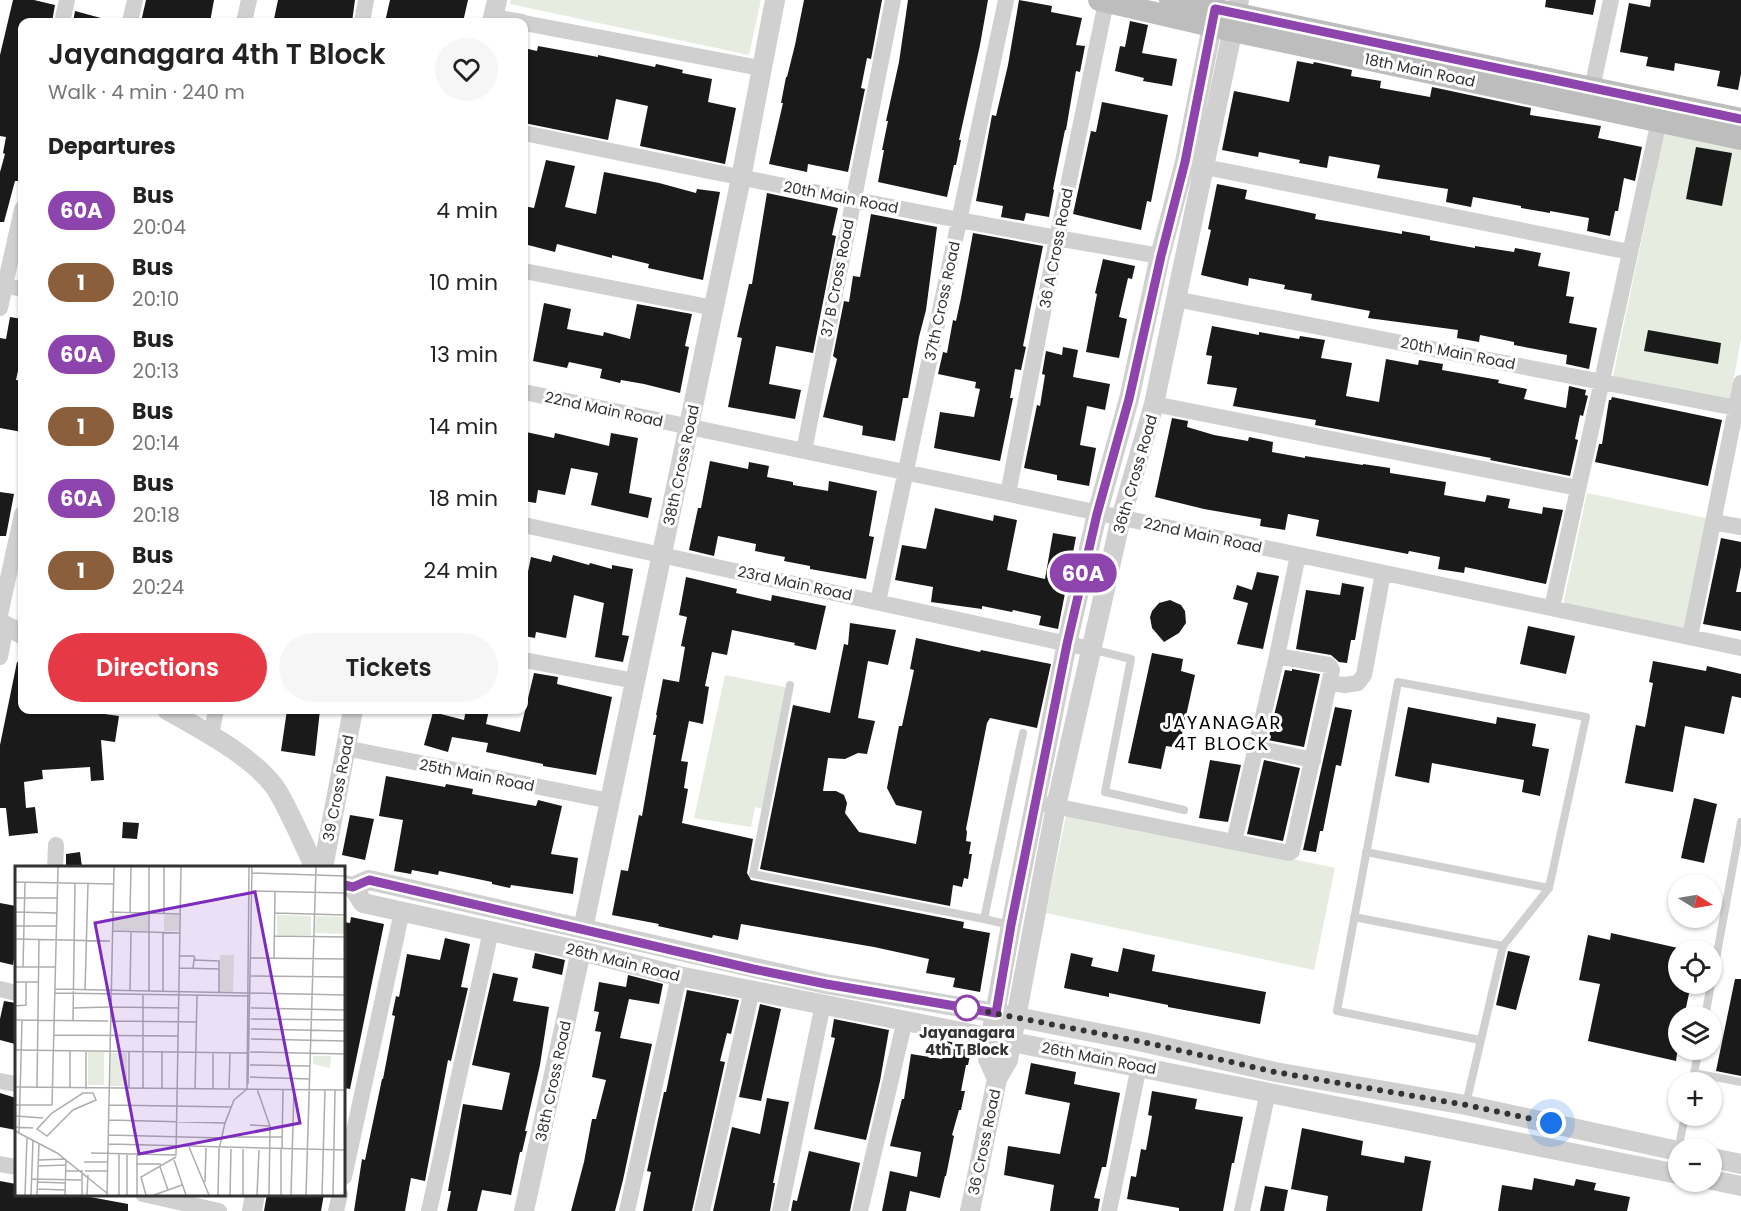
<!DOCTYPE html>
<meta charset="utf-8">
<style>
:root{--surface:#fff;--page:#f6f6f6;--text:#222;--muted:#767676;--accent:#e63946}
body{margin:0;font-family:Poppins,sans-serif;background:var(--page);color:var(--text);height:100vh;display:flex;flex-direction:column;font-size:22px;white-space:nowrap}
*{box-sizing:border-box;margin:0}
p{font-size:20px;color:var(--muted)}
.icon{flex:none;width:33px;height:33px;fill:none;stroke:currentColor;stroke-width:2;stroke-linecap:round;stroke-linejoin:round}
.map{position:relative;flex:1;overflow:hidden}
.panel{position:absolute;left:18px;top:18px;width:510px;height:696px;display:flex;flex-direction:column;background:var(--surface);border-radius:12px;box-shadow:0 2px 4px #0004}
.panel>*{flex:none}
.badge{padding:0 12px;border-radius:20px;font-size:21px;line-height:39px}
.needle{width:39px;rotate:101deg}
.fabs{position:absolute;left:1668px;top:874px;display:grid;gap:12px}
.fabs a{display:grid;place-items:center;width:54px;height:54px;border-radius:50%;background:var(--surface);box-shadow:0 2px 4px #0004;font-size:30px}
.you{position:absolute;width:30px;height:30px;margin:-15px;border:4px solid #fff;border-radius:50%;background:#1a73e8;box-shadow:0 0 0 9px #1a73e833}
.map>.badge{position:absolute;translate:-50% -50%;box-shadow:0 0 0 3px #fff}
h2{padding:0 30px;font-size:22px;line-height:54px}
.round{display:grid;place-items:center;flex:none;width:63px;height:63px;border-radius:32px;background:var(--page)}
.summary{display:flex;align-items:center;justify-content:space-between;height:102px;padding:0 30px}
h1{font-size:28px;font-weight:600;line-height:45px}
.primary-button{display:flex;gap:12px;margin-top:auto;padding:12px 30px}
.primary-button a{flex:1;height:69px;border-radius:36px;background:var(--accent);color:#fff;font-size:24px;font-weight:600;line-height:69px;text-align:center}
.primary-button a+a{background:var(--page);color:var(--text)}
ul{padding:0;list-style:none}
li{display:flex;align-items:center;gap:18px;height:72px;padding:0 30px}
li div{flex:1}
li b{display:block;font-size:22px}
li em{font-style:normal}
li .badge{min-width:66px;font-weight:700;text-align:center}
.map>svg:first-child{display:block}
.green{fill:#e6ecdf}
.building{fill:#1a1a1a}
.lines{fill:none;stroke-linecap:round;stroke-linejoin:round}
.service{stroke:#d0d0d0;stroke-width:8}
.minor{stroke:#d0d0d0;stroke-width:16}
.tertiary{stroke:#d0d0d0;stroke-width:20}
.secondary{stroke:#bdbdbd;stroke-width:22}
.line-casing{stroke:#fff;stroke-width:14}
.line{stroke:#8e44ad;stroke-width:9}
.walk{stroke:#333;stroke-width:6;stroke-dasharray:0 10.8}
.stop-dot{fill:#fff;stroke:#8e44ad;stroke-width:3}
.labels{text-anchor:middle;dominant-baseline:central;stroke-width:6;stroke-linejoin:round;paint-order:stroke}
.street-label{font-size:15px;fill:#333;stroke:#fff}
.stop-label{font-size:15px;font-weight:bold;fill:#333;stroke:#fff}
.quarter-label{font-size:18px;letter-spacing:1.5px;fill:#000;stroke:#fff}
.inset-road{fill:none;stroke:#adadad;stroke-width:1.5}
.view{fill:#7b2cbf;fill-opacity:0.15;stroke:#7b2cbf;stroke-width:3}
.inset-edge{fill:none;stroke:#333;stroke-width:3}
</style>
<div class="map">
<svg width="1741" height="1211" viewBox="0 0 1741 1211">
<rect width="100%" height="100%" fill="#fff"/>
<path class="green" d="M511,0H761L749,55L510,4Z
M1666,124L1741,140V339L1730,400L1613,376Z
M1587,493L1706,518L1685,628L1563,605Z
M725,675L789,688L764,809L755,807L751,827L694,818Z
M1067,811L1335,868L1314,970L1046,913Z"/>
<path class="building" d="M13,0H34L55,5L52,22H22V164L18,181H15L4,222H0V172L5,154L3,153L6,137L0,136V55Z
M146,0H214L210,22H141Z
M278,0H355L352,22H293L274,19Z
M390,0H468L463,22H385Z
M804,0H882L871,59L867,58L861,88L865,89L848,172L808,164L807,172L769,164L783,103H781L786,77H787L795,45Z
M908,0H988L980,45L959,140H961L956,165H954L947,197L878,182L884,150H882L888,121H886L899,62Z
M1019,0L1052,6L1051,12L1082,18L1076,45L1085,46L1080,72L1076,71L1066,130H1065L1053,189L1054,190L1049,217L1026,213L1024,221L1001,217L1003,206L976,201L992,115L996,116L1008,65Z
M1546,0H1596L1593,15L1545,7Z
M1651,0H1741V74L1738,90L1717,86L1720,71L1675,63L1674,71L1646,66L1648,57L1620,52L1629,3L1650,7Z
M75,11L101,18L100,22H73Z
M1130,21L1148,25L1142,53L1177,59L1172,86L1143,81L1144,78L1115,71L1120,46L1125,47Z
M538,46L598,57V55L655,67L656,64L683,70L682,73L712,79L708,102L736,108L725,164L640,146L648,106L616,99L608,140L524,123V48L537,51Z
M1297,61L1313,64L1314,62L1352,70L1351,76L1381,81L1380,88L1430,97L1432,87L1531,108L1530,115L1601,126L1598,138L1642,147L1635,181L1624,178L1618,211H1615L1610,236L1587,231L1589,218L1550,211V213L1521,208V206L1473,197L1471,207L1446,202L1448,189L1377,178L1380,165L1329,156L1327,168L1299,163L1300,160L1259,152L1258,157L1222,150L1234,91L1289,102Z
M1102,102L1168,115L1151,202L1147,201L1141,230L1073,214L1091,131L1096,132Z
M1696,147L1732,153L1722,206L1686,199Z
M546,160L575,166L565,207L596,214L604,172L659,183L696,193L697,189L720,192L703,280L648,268L649,264L612,255V258L557,244L555,252L524,244V206L534,208Z
M1217,184L1247,190L1245,199L1316,214L1315,219L1402,234V231L1430,236V240L1475,248V246L1514,252L1515,248L1541,253L1538,266L1570,272L1566,296L1574,297L1569,323L1597,328L1589,369L1566,364L1567,355L1514,345V342L1480,335L1479,342L1457,338L1458,330L1368,318L1370,311L1311,300L1312,294L1284,289L1285,285L1249,278L1248,286L1201,275L1211,230L1208,229Z
M767,193L838,208L832,235L836,236L813,353L776,346L769,384L801,390L795,419L728,407L742,338L737,337L749,284H752Z
M871,214L937,227L926,310L919,337L908,398H903L895,441L862,435L863,426L823,417L837,359L833,356L844,301L849,302L853,276L860,277Z
M973,233L1043,246L1023,346L1026,347L1021,370L1015,369L1010,398H1013L1000,461L934,448L940,412L974,417L980,389L975,388L976,382L938,374L943,352L947,353L953,320L956,321L961,298Z
M1103,259L1135,266L1132,279L1128,278L1119,317L1127,319L1119,358L1086,352L1097,294L1095,293Z
M544,303L571,309L567,329L603,336L604,332L630,339L637,304L692,314L685,346L689,347L680,393L644,384L621,380L620,383L600,378L602,369L569,362L567,368L533,361Z
M10,317L22,319V352L16,380L22,381V432L0,428V338L6,339Z
M1212,326L1259,335V332L1299,339L1300,336L1325,340L1321,358L1352,363L1346,396L1379,402L1386,359L1418,365L1419,360L1443,364L1442,370L1499,380L1498,383L1527,389L1524,399L1566,408L1569,386L1586,390L1585,395L1588,396L1583,416L1580,415L1575,439L1578,440L1570,476L1490,460L1491,458L1315,425L1316,420L1233,406L1237,388L1207,384L1212,356L1206,355Z
M1648,330L1721,343L1718,364L1644,351Z
M1063,347L1078,350L1073,377L1110,384L1105,410L1087,406L1080,445L1096,448L1089,486L1057,480V475L1024,468L1037,405L1040,406L1045,375L1042,374L1046,351L1062,355Z
M1612,397L1722,420L1708,486L1595,462L1599,444H1602L1609,400H1611Z
M1172,418L1188,421L1187,427L1214,435L1248,441L1249,437L1273,442L1272,452L1305,458V456L1363,465V464L1390,468V473L1446,482L1444,495L1485,502L1487,495L1510,499L1508,508L1542,514L1543,507L1563,510L1546,584L1465,567L1464,573L1438,569L1440,557L1409,551L1408,554L1316,536L1319,520L1288,514L1285,530L1260,526L1261,519L1204,509L1155,497Z
M526,432L554,438L555,433L609,446L611,433L638,438L629,493L652,498L648,518L591,505L598,473L571,468L565,495L538,490L536,503L524,501V447Z
M710,461L748,469L749,462L769,466L767,477L793,482V485L828,491L829,481L877,491L869,536L874,537L866,579L810,569V566L784,561L785,557L755,551L756,544L718,536L714,556L689,550L698,508H701Z
M0,492L14,494L6,536H0Z
M935,508L993,521L994,515L1017,520L1007,570L1045,579L1053,533L1076,537L1058,629L1039,625L1041,616L1013,610L1012,612L982,606V609L931,602L933,587L895,580L902,545L926,549Z
M1721,538L1741,542V567L1736,592H1741V631L1703,624Z
M553,555L589,565L590,563L612,569V565L633,569L622,635L629,636L623,662L595,657L604,603L574,595L566,638L536,632L535,638L524,636V591L531,557L551,562Z
M1257,572L1279,576L1263,649L1237,644L1248,603L1233,599L1237,585L1252,590Z
M686,577L737,589L736,593L771,601L772,595L826,606L816,650L794,645L795,643L732,630L727,655L712,652L705,686L709,687L703,724L689,721L681,761L688,762L684,788L688,789L682,823L753,839L747,873L751,880L964,922L963,928L990,933L980,992L953,987L955,978L926,973L929,959L874,947L741,924L738,940L713,935L712,938L658,926L659,924L612,915L621,870L628,871L639,815L642,816L656,735H653L657,715H656L663,679L679,682L685,647L681,646L687,617L679,615Z
M1342,583L1364,587L1355,640H1351L1347,663L1339,662L1331,655L1296,649L1306,590L1340,595Z
M1170,600L1181,605L1185,611L1186,623L1179,633L1164,642L1152,628L1150,617L1152,611L1159,603Z
M850,623L896,630L888,665L868,661L858,718L875,721L867,754L858,753L845,759L828,758L823,791H836L844,795L847,803L845,813L859,832L916,844L922,811L896,805L887,788L899,726H902L914,670L910,669L916,638L980,652L981,650L1051,664L1037,728L990,718L987,723L966,829L967,832L966,841L971,842L969,854H972L968,879L964,878L962,887L953,885L950,906L760,869L793,705L830,713L844,644L848,645Z
M1528,626L1575,636L1566,674L1520,664Z
M1152,653L1183,659L1181,671L1195,675L1179,748L1166,746L1161,769L1128,763Z
M1653,661L1706,671L1707,666L1741,674V698L1732,696L1724,734L1685,726L1673,792L1625,783L1636,725L1645,727L1653,683L1649,682Z
M17,662L22,663V710H76L119,716L115,742L101,740L104,780L91,781L90,767L42,770L43,779L24,782L26,808L35,807L38,833L9,836L6,808H0V745Z
M1292,669L1320,674L1304,747L1268,740L1285,670L1292,671Z
M534,673L558,677L557,684L612,697L596,775L543,766V764L486,752L488,743L452,737L448,752L424,745L433,712L464,720L466,710H489L486,724L520,732Z
M1335,707L1352,710L1341,766L1336,765L1323,831H1320L1316,852L1303,850Z
M1408,707L1496,724L1497,717L1536,724L1532,746L1549,749L1540,796L1522,792L1524,780L1432,763L1429,783L1395,776Z
M287,710H320L315,756L281,751Z
M1210,760L1241,765L1228,822L1199,818Z
M1264,760L1300,768L1283,841L1247,834Z
M386,776L445,787L446,784L473,789L472,794L536,806L538,800L562,806L551,854L578,858L573,894L511,885L510,888L492,884V882L439,871L438,875L412,870L411,874L394,871L403,820L379,816Z
M1694,798L1717,804L1704,863L1681,858Z
M350,815L374,819L365,860L342,855Z
M123,822L139,823L137,839L122,838Z
M80,852L82,867H66V854Z
M0,903L16,906V945L13,965L0,962Z
M351,917L384,924L350,1089L344,1088V922L350,923Z
M1611,933L1678,948V984H1691L1684,1017H1678V1047L1676,1061L1588,1041L1600,984L1579,980L1588,935L1610,940Z
M445,938L470,944L461,987L468,988L451,1061L448,1060L425,1181L411,1178L405,1211H354L362,1159L365,1160L382,1079H383L395,1016L392,1015L396,996L399,997L407,954L440,960Z
M1123,948L1155,955L1152,971L1266,992L1260,1024L1168,1007V1005L1109,993V997L1064,988L1071,953L1093,958L1091,966L1118,972Z
M1508,951L1530,956L1516,1010L1496,1005Z
M535,953L565,960L562,975L532,968Z
M493,973L518,978L513,1001L549,1007L540,1065L525,1131H527L522,1152H520L511,1195L482,1190L477,1211H447L451,1191H448L463,1104L502,1110L510,1073L472,1065Z
M628,975L663,984L659,1004L629,999L620,1038L652,1044L623,1180L615,1211H571L584,1162L592,1119H596L606,1080L592,1077L601,1032L595,1031L599,1012L594,1011L599,982L626,987Z
M1735,979H1741V1076L1716,1071Z
M687,990L739,1000L731,1034L727,1033L720,1061L725,1062L692,1211H643L651,1172L647,1171L664,1092H666Z
M4,1001L16,1003V1037L15,1044L0,1040V1019Z
M760,1004L781,1009L761,1101L739,1097Z
M834,1019L889,1030L880,1081L866,1140L814,1129L835,1038L831,1037Z
M946,1041L972,1046L968,1065H966L961,1091H965L961,1110H959L952,1135L954,1136L946,1176H945L940,1198L910,1191L906,1211H882L890,1171L917,1177L921,1152L890,1146L902,1099H904L911,1054L942,1059Z
M1031,1063L1076,1072L1074,1084L1120,1093L1106,1167H1102L1094,1198L1100,1199L1098,1211H1050L1054,1185L1004,1175L1008,1146L1060,1154L1070,1103L1025,1094Z
M1152,1091L1197,1099L1195,1109L1243,1117L1234,1163H1232L1223,1211H1179V1208L1127,1199L1131,1176L1136,1177L1141,1149L1146,1150L1152,1116L1148,1115Z
M0,1093L16,1098V1130L0,1127Z
M767,1098L789,1102L773,1183H775L770,1211H713L732,1127L760,1134Z
M1302,1128L1363,1141L1361,1155L1404,1163L1405,1156L1431,1161L1422,1211H1326L1328,1196L1291,1189Z
M809,1151L860,1163L850,1211H791L793,1200L797,1201Z
M1534,1178L1574,1186L1576,1179L1596,1183L1594,1190L1630,1197L1627,1211H1498L1502,1185L1532,1190Z
M0,1181L16,1184V1194H74L128,1204V1211H0Z
M1265,1186L1288,1190L1284,1211H1260Z
M267,1194H324L321,1211H264Z"/>
<g class="lines">
<path class="service" d="M1091,649L1131,659L1105,792L1184,810
M790,685L753,874L984,919L1023,733
M1366,852L1549,888
M1354,917L1503,946
M984,919L1010,925
M1712,981L1741,822
M1705,1017L1711,984
M1699,1050L1694,1073L1741,1082
M1466,1104L1503,946L1549,888L1586,717L1398,682L1337,1011L1480,1040
M1678,1150L1685,1116"/>
<path class="minor" d="M493,17L522,22
M62,22L67,0
M130,22L135,0
M244,22L249,0
M362,22L366,0
M524,23L760,68
M1592,88L1611,0
M524,133C735,177 947,220 1160,256
M1205,167L1630,252
M524,271L714,308
M0,284L22,289
M1175,299L1741,409
M0,308L22,209
M524,392L1741,648
M1154,404L1578,488
M804,451L893,0
M1008,494L1057,239L1106,2
M1713,522L1741,527
M524,525L1091,649
M878,602L1006,0
M1552,608L1659,121
M0,615L22,514
M1690,637L1741,383
M0,657L6,626
M524,660L635,681
M1330,683L1345,685L1358,683L1364,675L1383,573
M211,735L216,710
M345,748L610,801
M1256,748L1313,760
M1044,804L1289,853L1292,851L1332,670L1329,665L1277,656
M1234,842L1277,656L1298,555
M55,868L56,845
M0,989L16,993
M0,1081L16,1084
M0,1164L16,1167
M344,1177L402,911
M143,1194L219,1211
M336,1211L340,1194
M429,1211L491,931
M627,1211L679,976
M702,1211L752,990
M780,1211L823,1004
M860,1211L905,1020
M1109,1211L1139,1066
M1242,1211L1268,1092"/>
<path class="tertiary" d="M492,22L497,0
M0,623L22,634
M167,710C201,729 258,759 278,792C292,816 303,843 315,868
M323,868L353,710
M344,885L353,887L369,880L826,984L996,1013L1143,1042L1275,1072L1466,1105L1678,1151
M353,887L363,903L581,951L679,976L1678,1174
M583,929L741,178L775,0
M997,1079L988,1059L991,1036L1011,925L1067,643L1097,514L1129,399L1160,256L1185,162L1215,11
M1712,1158L1741,1164
M1712,1180L1741,1186
M252,1211L255,1194
M524,1211L581,951
M970,1211L997,1079L1008,1060L1056,806L1121,518L1154,404L1239,0"/>
<path class="secondary" d="M1099,0L1233,31L1741,139
M1170,0L1741,119"/>
</g>
<g class="lines">
<g class="line-casing">
<path id="line" d="M344,885L353,887L369,880L753,969L826,984L996,1013L1011,925L1067,644L1097,514L1129,399L1161,256L1185,162L1215,9L1741,119"/>
</g>
<use href="#line" class="line"/>
<path class="walk" d="M967,1008L1143,1042L1275,1072L1466,1105L1551,1123"/>
</g>
<circle class="stop-dot" cx="967" cy="1008" r="12"/>
<g class="labels">
<g class="street-label">
<text transform="translate(1420 70) rotate(12)">18th Main Road</text>
<text transform="translate(841 197) rotate(11)">20th Main Road</text>
<text transform="translate(1056 248) rotate(-79)">36 A Cross Road</text>
<text transform="translate(837 278) rotate(-79)">37 B Cross Road</text>
<text transform="translate(942 301) rotate(-78)">37th Cross Road</text>
<text transform="translate(1458 353) rotate(11)">20th Main Road</text>
<text transform="translate(604 409) rotate(12)">22nd Main Road</text>
<text transform="translate(681 465) rotate(-78)">38th Cross Road</text>
<text transform="translate(1135 474) rotate(-74)">36th Cross Road</text>
<text transform="translate(1203 535) rotate(12)">22nd Main Road</text>
<text transform="translate(795 583) rotate(12)">23rd Main Road</text>
<text transform="translate(477 775) rotate(11)">25th Main Road</text>
<text transform="translate(338 788) rotate(-79)">39 Cross Road</text>
<text transform="translate(623 962) rotate(14)">26th Main Road</text>
<text transform="translate(1099 1058) rotate(11)">26th Main Road</text>
<text transform="translate(553 1081) rotate(-78)">38th Cross Road</text>
<text transform="translate(984 1142) rotate(-78)">36 Cross Road</text>
</g>
<g class="stop-label">
<text x="967" y="1032">Jayanagara<tspan x="967" dy="17">4th T Block</tspan></text>
</g>
<g class="quarter-label">
<text x="1222" y="722">JAYANAGAR<tspan x="1222" dy="21">4T BLOCK</tspan></text>
</g>
</g>
<g transform="translate(15 866)">
<rect width="330" height="330" fill="#fff"/>
<path d="M98,49H133V65L98,64ZM149,49H164V65H149ZM262,49L296,50V69H262ZM301,50L330,51V68L300,67ZM205,89H219L218,126H204ZM73,186H89V219H73ZM96,187H112V220H95ZM298,190H316L315,202L298,198Z" fill="#e6ecdf"/>
<path class="inset-road" d="M237,7L330,10M0,16L99,18M236,25L330,27M0,32H42M0,46L42,47M95,46L165,48M115,47L116,1M260,47L330,49M149,48V1M0,60H42M98,65L165,67M260,70L330,71M0,73L95,75M165,90H179L180,94M236,92L330,93M259,93L260,26M0,101H41M8,101L10,16M164,102L204,103M178,102L179,94L204,95V127M236,110L330,111M0,116H24M40,123L330,129M70,124L73,18M115,124L116,66M134,125V1M148,125V66M40,127L235,130M0,140L11,139V116M96,141L164,142M58,142L94,141M236,142L330,144M236,153L330,154M0,154L93,155M58,155L60,17M95,155L181,156M236,163L330,165M39,169L163,170M236,173L330,175M0,184L232,187M71,185V223M114,185V222M147,185V222M198,186V223M235,186L330,188M235,199L295,200M235,211L295,213M233,218L237,1M0,221L330,224M22,221L24,74M55,222V185M128,222V128M180,223L182,130M214,223L215,187M232,223L234,1M242,223L255,260L254,329M68,227H78L81,234L58,244L32,270L22,263L37,247ZM0,239H37L43,1M94,239L216,241M0,250L28,252M94,254L210,257M235,259L255,260M0,261L18,262M0,265L42,287L93,328M4,267L7,154M94,269L207,272M207,271H267M93,278L330,284M174,281L194,329M267,283L268,223M76,287L161,289L166,1M112,288V329M122,288V329M24,294L50,293M159,294L171,329M69,296H92M121,298H146M24,300L51,299M145,301L153,324M50,305H67V329M70,305H92M16,313L66,314M22,316L50,317M190,316L191,282M22,323L50,324M10,329L12,271M16,329L18,274M22,329L24,277M50,329L51,294M72,329L73,309M92,329L99,1M104,329V288M131,329L126,311L161,291M139,329L167,319M203,329L204,283L210,257L219,234L232,223M215,329L216,283M228,329V283M242,329L244,284M266,329V283M276,329L279,223M291,329L301,1M307,329L310,224M318,329L320,224M330,329V308"/>
<path class="view" d="M240,26L285,257L124,288L80,57Z"/>
<rect width="330" height="330" class="inset-edge"/>
</g>
</svg>
<div class="fabs">
<a><svg class="needle" viewBox="-14 -14 28 28"><path d="M0-13l5 13h-10z" fill="#e53935"/><path d="M0 13l5-13h-10z" fill="#767676"/></svg></a>
<a><svg class="icon" aria-label="locate" viewBox="0 0 24 24"><circle cx="12" cy="12" r="6"/><path d="M12 2v4M12 18v4M2 12h4M18 12h4"/></svg></a>
<a><svg class="icon" aria-label="layers" viewBox="0 0 24 24"><path d="M12 4l9 5-9 5-9-5zM3 14l9 5 9-5"/></svg></a>
<a>+</a>
<a>−</a>
</div>
<div class="you" style="left:1551px;top:1123px"></div>
<b class="badge" style="left:1083px;top:573px;background:#8e44ad;color:#fff">60A</b>
<section class="panel">
<div class="summary"><div><h1>Jayanagara 4th T Block</h1><p>Walk · 4 min · 240 m</p></div><a class="round"><svg class="icon" aria-label="heart" viewBox="0 0 24 24"><path d="M12 20l-8-8c-3-5 5-10 8-4 3-6 11-1 8 4z"/></svg></a></div>
<h2>Departures</h2>
<ul>
<li><span class="badge" style="background:#8e44ad;color:#fff">60A</span><div><b>Bus</b><p>20:04</p></div><em>4 min</em></li>
<li><span class="badge" style="background:#8b5e3c;color:#fff">1</span><div><b>Bus</b><p>20:10</p></div><em>10 min</em></li>
<li><span class="badge" style="background:#8e44ad;color:#fff">60A</span><div><b>Bus</b><p>20:13</p></div><em>13 min</em></li>
<li><span class="badge" style="background:#8b5e3c;color:#fff">1</span><div><b>Bus</b><p>20:14</p></div><em>14 min</em></li>
<li><span class="badge" style="background:#8e44ad;color:#fff">60A</span><div><b>Bus</b><p>20:18</p></div><em>18 min</em></li>
<li><span class="badge" style="background:#8b5e3c;color:#fff">1</span><div><b>Bus</b><p>20:24</p></div><em>24 min</em></li>
</ul>
<div class="primary-button"><a>Directions</a><a>Tickets</a></div>
</section>
</div>
